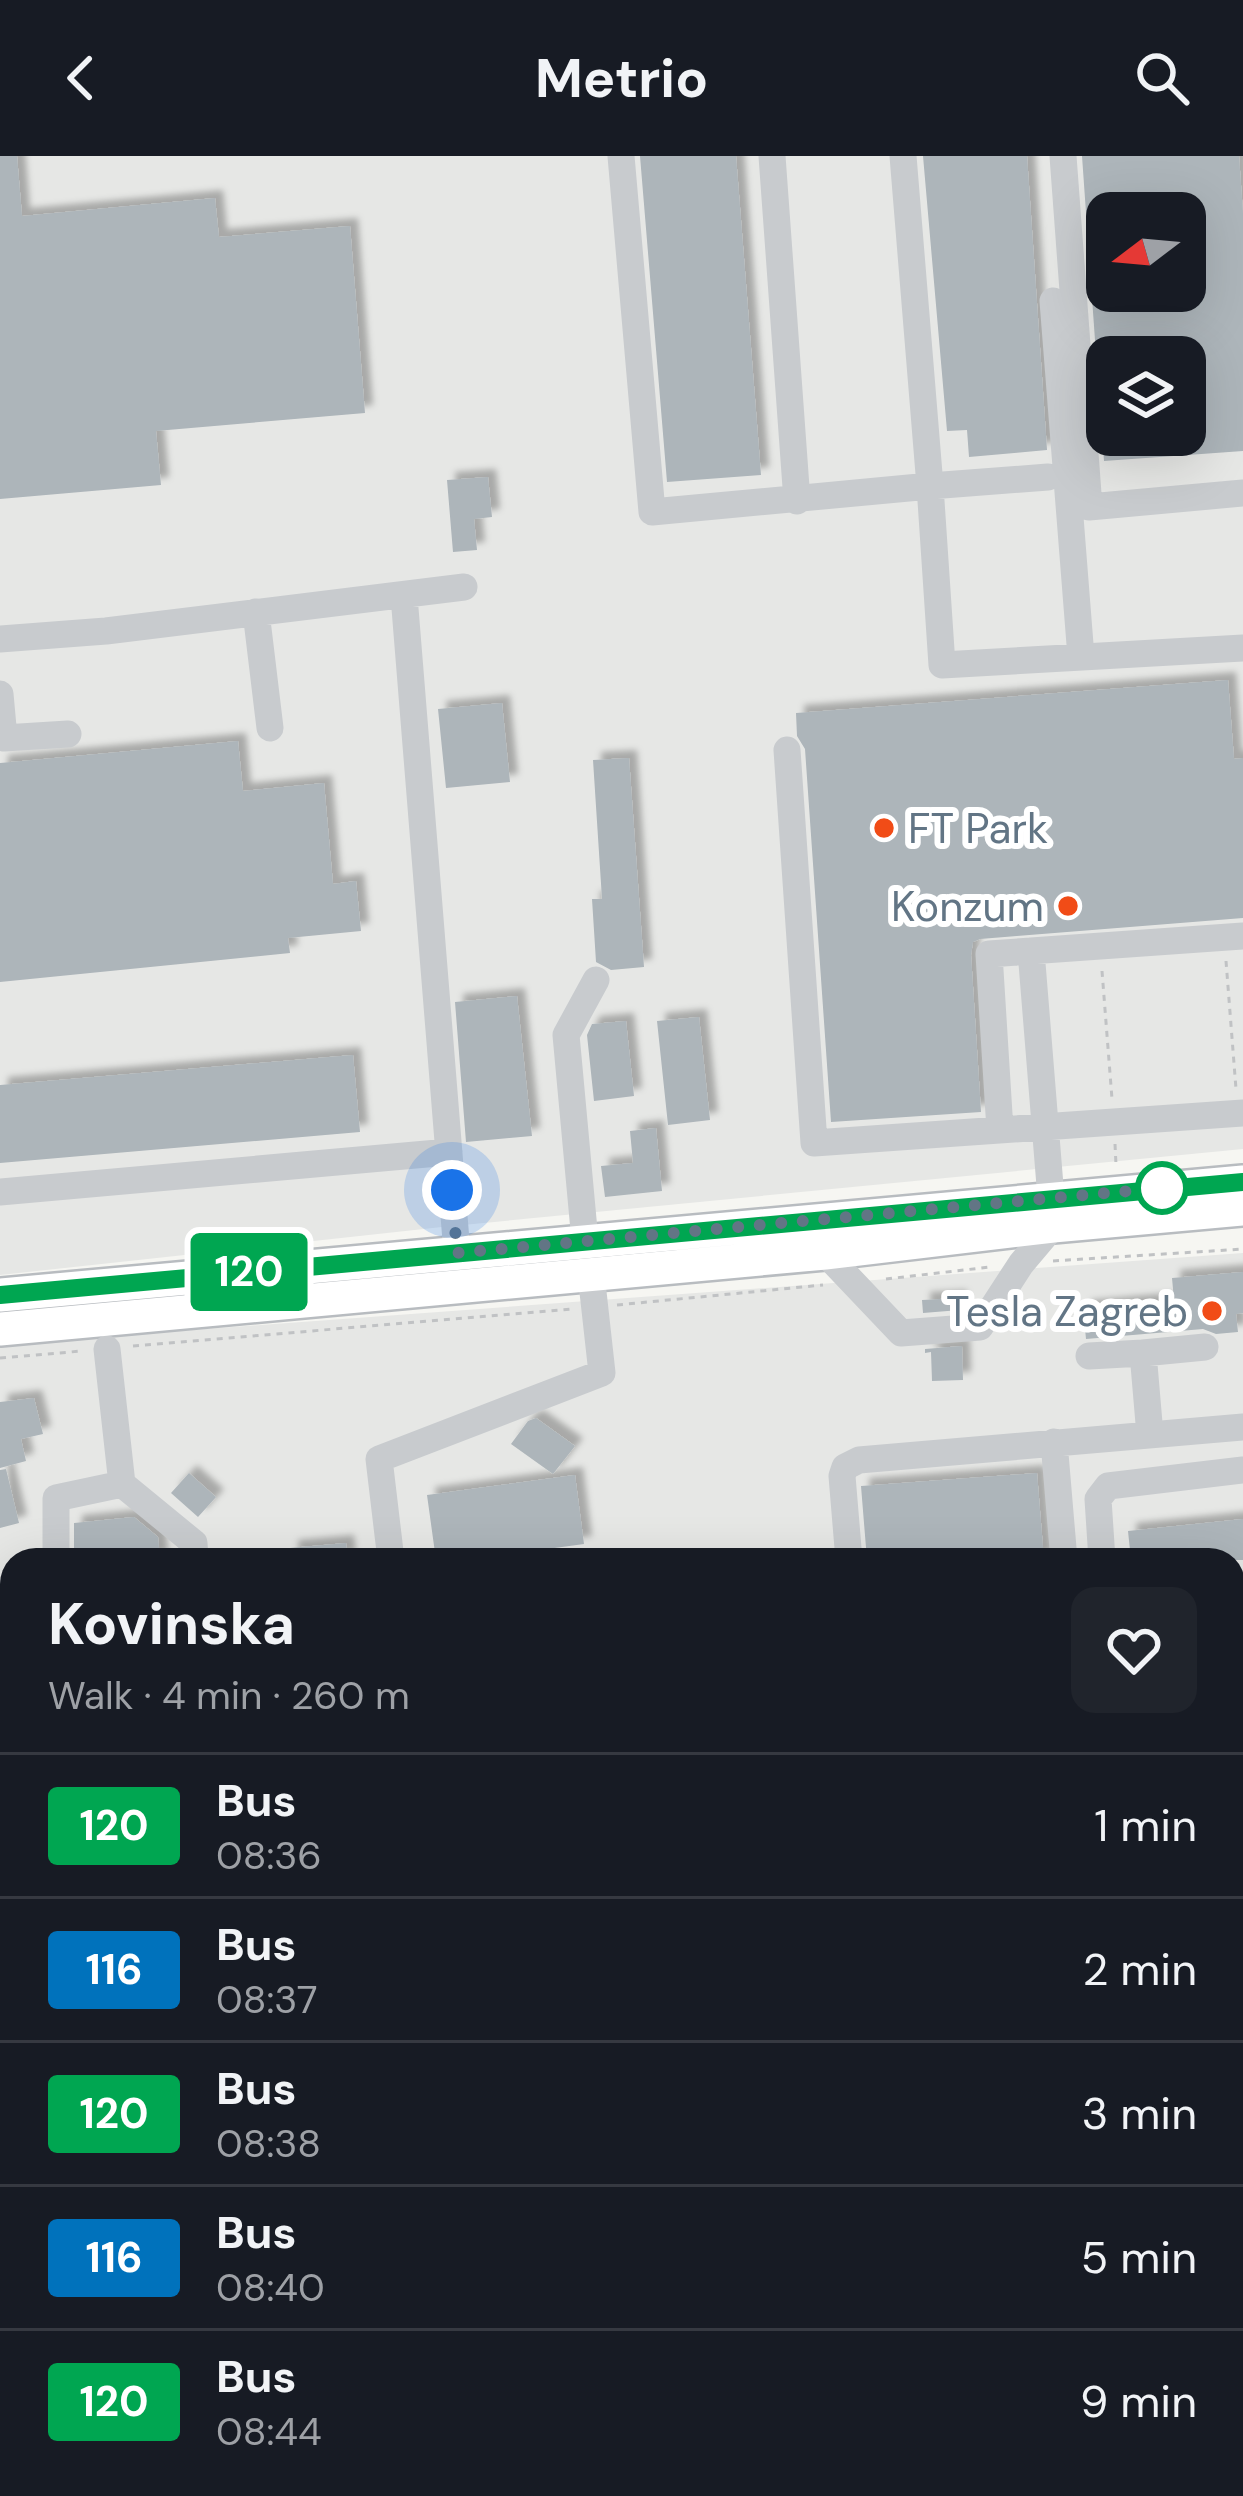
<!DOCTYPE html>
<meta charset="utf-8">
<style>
:root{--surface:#171b24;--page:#20242c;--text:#f1f3f6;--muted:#9ea1a6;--line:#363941}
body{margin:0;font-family:"DM Sans",sans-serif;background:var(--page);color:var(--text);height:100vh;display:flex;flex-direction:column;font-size:45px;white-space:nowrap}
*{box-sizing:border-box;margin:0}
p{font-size:39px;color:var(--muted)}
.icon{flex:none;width:66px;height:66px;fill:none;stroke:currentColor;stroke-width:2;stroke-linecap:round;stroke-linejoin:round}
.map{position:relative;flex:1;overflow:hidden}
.details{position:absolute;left:0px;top:1392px;width:1245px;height:948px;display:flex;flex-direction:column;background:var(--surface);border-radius:36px 36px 0 0;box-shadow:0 12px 48px #0002}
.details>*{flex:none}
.badge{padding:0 24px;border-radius:9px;font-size:42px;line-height:78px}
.needle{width:78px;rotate:254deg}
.controls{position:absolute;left:1086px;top:36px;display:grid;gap:24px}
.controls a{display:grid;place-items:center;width:120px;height:120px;border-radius:24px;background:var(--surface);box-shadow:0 12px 48px #0002;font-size:60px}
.you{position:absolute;width:60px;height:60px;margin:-30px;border:9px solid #fff;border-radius:50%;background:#1a73e8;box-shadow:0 0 0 18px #1a73e833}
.map>.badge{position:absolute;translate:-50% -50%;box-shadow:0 0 0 6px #fff}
.round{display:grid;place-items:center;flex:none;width:126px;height:126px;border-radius:24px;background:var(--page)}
.head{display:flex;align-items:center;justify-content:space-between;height:204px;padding:0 48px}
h1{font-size:57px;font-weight:700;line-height:90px}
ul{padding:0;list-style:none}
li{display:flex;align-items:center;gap:36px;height:144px;padding:0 48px;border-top:3px solid var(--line)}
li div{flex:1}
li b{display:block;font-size:45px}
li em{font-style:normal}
li .badge{min-width:132px;font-weight:700;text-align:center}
header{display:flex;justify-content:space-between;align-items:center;height:156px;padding:0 48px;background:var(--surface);font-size:54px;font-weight:700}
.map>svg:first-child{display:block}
.built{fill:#e6e7e5;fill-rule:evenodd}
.green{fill:#d6ded2}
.building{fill:#adb5ba;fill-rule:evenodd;filter:url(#shadow)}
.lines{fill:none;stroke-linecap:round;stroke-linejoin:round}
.major-casing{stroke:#b8bcc0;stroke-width:38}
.path{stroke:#c0c2c4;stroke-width:3;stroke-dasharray:6 6;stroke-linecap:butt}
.minor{stroke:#c8cbce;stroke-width:27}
.major{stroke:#fff;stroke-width:33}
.line-casing{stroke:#fff;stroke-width:27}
.line{stroke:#00a651;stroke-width:18}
.walk{stroke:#627585;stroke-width:12;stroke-dasharray:0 21.6}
.poi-dot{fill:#f14c17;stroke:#fff;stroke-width:4.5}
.stop-dot{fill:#fff;stroke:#00a651;stroke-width:6}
.labels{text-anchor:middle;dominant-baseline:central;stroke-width:12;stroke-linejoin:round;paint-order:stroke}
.poi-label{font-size:42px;fill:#627585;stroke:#fff;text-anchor:end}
</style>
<header><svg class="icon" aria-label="back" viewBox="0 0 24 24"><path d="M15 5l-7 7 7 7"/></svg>Metrio<svg class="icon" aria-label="search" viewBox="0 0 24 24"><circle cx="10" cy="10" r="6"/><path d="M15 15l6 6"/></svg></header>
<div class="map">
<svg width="1243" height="2340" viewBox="0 0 1243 2340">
<defs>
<filter id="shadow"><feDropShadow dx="8" dy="-8" stdDeviation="3" flood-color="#0004"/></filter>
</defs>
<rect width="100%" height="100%" fill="#f6f6f2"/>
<path class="built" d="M0,0H1243V993L442,1071L0,1119ZM1107,57H1185V135H1107ZM1107,201H1185V279H1107Z
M1243,1097V2340H647L646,2328H1233V1404H12V1929L0,1930V1188Z"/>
<path class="green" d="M12,2091V2285L0,2290V2102Z
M328,2328H619L620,2340H322Z"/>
<path class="building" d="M0,0H17L22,60L215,42L219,81L350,70L365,257L156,275L161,329L0,343Z
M640,0H736L761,319L667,326Z
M923,0H1027L1047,294L969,301L967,274L947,275Z
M1082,0H1239L1243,58V295L1104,305L1102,279H1185V201H1107V254L1100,255ZM1107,57H1185V135H1107Z
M488,321L492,361L474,363L477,394L453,396L447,324Z
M1228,524L1234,603L1243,602V762L980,783L973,786L971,799L981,956L831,966L805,593L797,580L796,557Z
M502,547L510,626L446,632L438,553Z
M238,585L243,635L324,627L333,728L356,725L361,775L288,782L290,797L0,826V607Z
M629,602L644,811L611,814L596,806L592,743H602L593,604Z
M517,840L532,980L466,986L455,846Z
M699,861L710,964L668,969L657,865Z
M626,865L634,940L594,945L587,879L592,868Z
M353,899L360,976L0,1007V929Z
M656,972L662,1035L605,1041L601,1010L633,1007L630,975Z
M1243,1116V1157L1236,1158L1238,1176L1216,1178L1203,1173L1086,1183L1083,1152L1174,1144L1172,1122Z
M959,1142L960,1154L923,1157L922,1144Z
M962,1190L963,1224L932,1225L931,1196L925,1197V1193Z
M34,1242L43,1278L21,1283L26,1305L0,1312V1246Z
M536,1262L575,1290L553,1318L511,1288L528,1265Z
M6,1313L19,1367L0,1372V1314Z
M189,1317L216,1341L198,1361L171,1337Z
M1037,1317L1044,1404H867L861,1330Z
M575,1319L584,1388L465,1404H436L427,1339Z
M134,1361L158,1381L160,1404H74V1367Z
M1243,1363V1404H1131L1128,1375Z
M346,1387L348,1404H291L290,1392Z"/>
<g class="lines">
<g class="major-casing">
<path id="major" d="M0,1139L1243,1026
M0,1173L825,1097L1053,1070L1243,1053"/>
</g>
<path class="path" d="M1226,805L1236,933
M1102,815L1112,943
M1115,988L1116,1009
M1053,1105L1243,1093
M886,1123L990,1111
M617,1149L823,1129
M133,1190L572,1153
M0,1202L82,1195"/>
<path class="minor" d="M621,0L652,356L930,330L903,0
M772,0L797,345
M1063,0L1089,351L1243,337
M1053,145L1081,501
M1048,321L930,330L942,509L1243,492
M404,440L457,1097
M256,456L270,572
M0,483L106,475L464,431
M0,538L4,582L68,578
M787,594L814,987L1243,957
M1031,795L1051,1042
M1000,974L989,798L1243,780
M0,1036L449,996
M585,1085L566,879L596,824
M825,1097L901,1177L980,1171L1021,1108L1053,1070
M107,1193L122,1328L194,1387L195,1404
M1143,1197L1205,1191
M1089,1200L1143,1197L1150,1279
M1054,1286L1064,1404
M56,1404V1342L122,1328
M391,1404L379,1303L602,1217L591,1118
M849,1404L842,1320L845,1311L859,1304L1243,1271
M1102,1404L1098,1343L1108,1330L1243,1314
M0,1455L12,1431
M1233,1501L1243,1502
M1233,1555L1243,1554
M0,1727L12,1692
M1233,1883H1243
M0,1912L12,1911
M0,1942L12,1941
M1233,2010L1243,2009
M1233,2186L1243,2185
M0,2320L12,2318
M872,2328L873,2340"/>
<use href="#major" class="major"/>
</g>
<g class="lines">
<g class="line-casing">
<path id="line" d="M0,1139L1243,1026"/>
</g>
<use href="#line" class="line"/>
<path class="walk" d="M452,1034L457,1097L1162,1032"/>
</g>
<g class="poi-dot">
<circle cx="884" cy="672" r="12"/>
<circle cx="1068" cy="750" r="12"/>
<circle cx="1212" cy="1155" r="12"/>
</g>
<circle class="stop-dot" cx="1162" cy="1032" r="24"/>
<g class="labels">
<g class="poi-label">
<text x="908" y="672" text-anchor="start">FT Park</text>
<text x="1044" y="750">Konzum</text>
<text x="1188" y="1155">Tesla Zagreb</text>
</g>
</g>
</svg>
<div class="controls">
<a><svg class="needle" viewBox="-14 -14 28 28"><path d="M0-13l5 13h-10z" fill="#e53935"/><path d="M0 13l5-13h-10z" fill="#9ea1a6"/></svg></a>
<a><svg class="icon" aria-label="layers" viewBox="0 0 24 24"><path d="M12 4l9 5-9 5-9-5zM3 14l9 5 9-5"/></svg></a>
</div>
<div class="you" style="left:452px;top:1034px"></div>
<b class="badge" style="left:249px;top:1116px;background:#00a651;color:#fff">120</b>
<section class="details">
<div class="head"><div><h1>Kovinska</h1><p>Walk · 4 min · 260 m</p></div><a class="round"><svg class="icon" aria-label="heart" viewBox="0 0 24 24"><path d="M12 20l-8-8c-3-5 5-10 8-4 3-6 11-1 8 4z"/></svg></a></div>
<ul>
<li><span class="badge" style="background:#00a651;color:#fff">120</span><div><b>Bus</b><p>08:36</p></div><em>1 min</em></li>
<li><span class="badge" style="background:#0072bc;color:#fff">116</span><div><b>Bus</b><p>08:37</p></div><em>2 min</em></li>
<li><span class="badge" style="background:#00a651;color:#fff">120</span><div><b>Bus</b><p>08:38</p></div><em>3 min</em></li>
<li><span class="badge" style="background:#0072bc;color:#fff">116</span><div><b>Bus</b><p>08:40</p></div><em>5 min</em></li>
<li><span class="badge" style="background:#00a651;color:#fff">120</span><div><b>Bus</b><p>08:44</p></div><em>9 min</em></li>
</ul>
</section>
</div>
